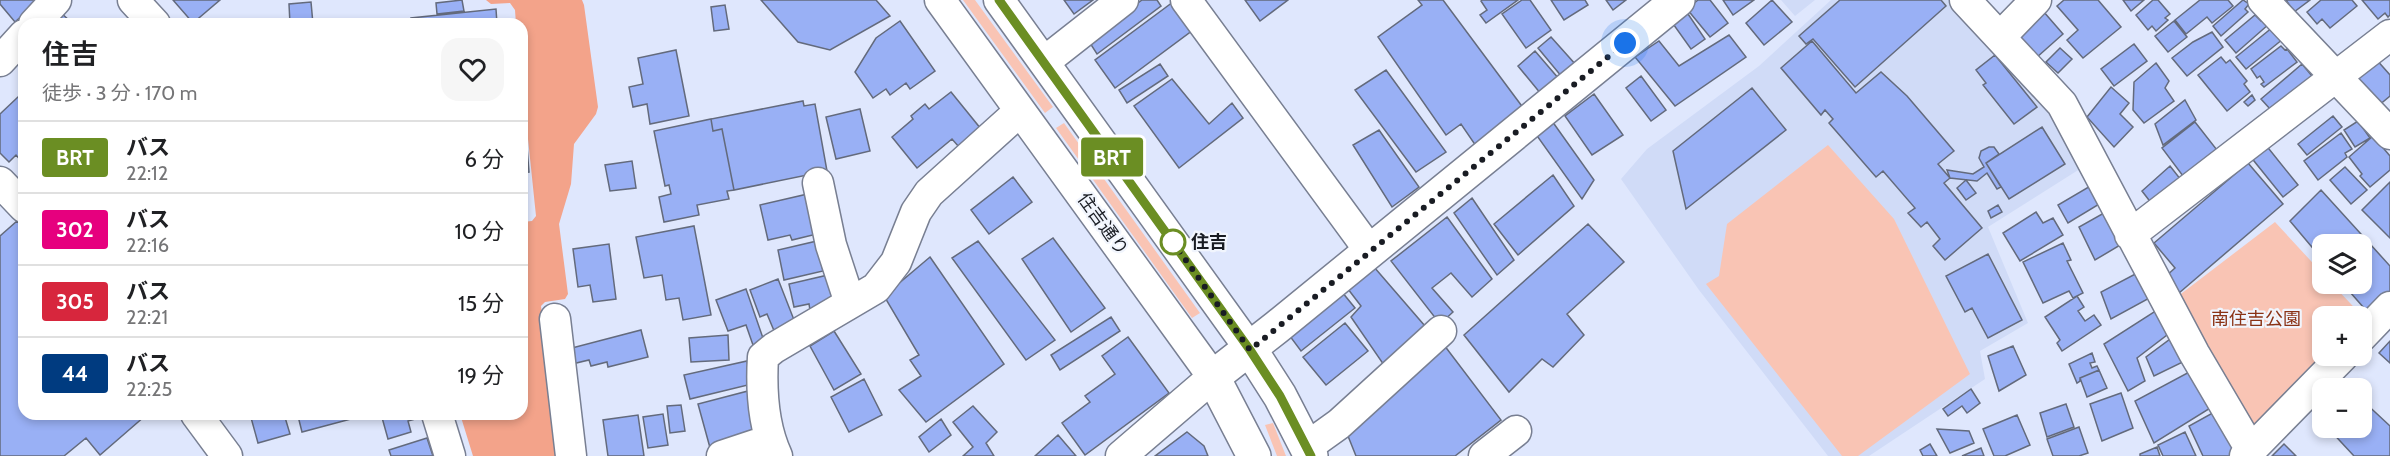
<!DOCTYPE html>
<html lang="ja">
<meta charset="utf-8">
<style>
:root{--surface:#fff;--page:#f6f6f6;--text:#202124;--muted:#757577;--line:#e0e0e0}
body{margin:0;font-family:Cabin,"Noto Sans JP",sans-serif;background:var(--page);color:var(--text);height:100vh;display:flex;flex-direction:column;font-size:22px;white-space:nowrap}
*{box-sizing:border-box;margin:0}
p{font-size:20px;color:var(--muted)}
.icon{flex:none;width:33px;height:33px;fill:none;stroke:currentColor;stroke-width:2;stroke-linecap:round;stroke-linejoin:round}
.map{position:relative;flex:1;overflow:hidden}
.details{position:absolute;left:18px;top:18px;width:510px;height:402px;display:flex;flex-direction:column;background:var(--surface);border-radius:18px;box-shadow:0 3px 9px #0003}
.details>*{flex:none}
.badge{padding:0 12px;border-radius:4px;font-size:21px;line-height:39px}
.fabs{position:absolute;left:2312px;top:234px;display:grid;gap:12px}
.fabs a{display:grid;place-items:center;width:60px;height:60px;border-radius:12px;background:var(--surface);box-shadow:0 3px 9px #0003;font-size:30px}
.you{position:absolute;width:30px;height:30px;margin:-15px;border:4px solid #fff;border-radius:50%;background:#1a73e8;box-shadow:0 0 0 9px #1a73e833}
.map>.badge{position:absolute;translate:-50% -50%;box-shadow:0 0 0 3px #fff}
.round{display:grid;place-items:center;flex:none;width:63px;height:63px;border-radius:18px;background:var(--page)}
.summary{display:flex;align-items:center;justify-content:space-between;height:102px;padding:0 24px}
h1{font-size:28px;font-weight:600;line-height:45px}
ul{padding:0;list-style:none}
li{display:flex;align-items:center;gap:18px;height:72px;padding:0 24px;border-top:2px solid var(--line)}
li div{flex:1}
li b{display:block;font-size:22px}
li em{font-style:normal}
li .badge{min-width:66px;font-weight:700;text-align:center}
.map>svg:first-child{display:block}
.built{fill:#d0dbf7}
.green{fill:#f9c4b4}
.forest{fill:#f3a38a}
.building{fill:#99b0f5;stroke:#636a7c;stroke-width:1.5}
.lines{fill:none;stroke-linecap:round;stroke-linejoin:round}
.minor-casing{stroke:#787f92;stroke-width:33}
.major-casing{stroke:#787f92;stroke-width:36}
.minor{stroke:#fff;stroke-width:30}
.major{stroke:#fff;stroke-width:33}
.line-casing{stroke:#fff;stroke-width:14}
.line{stroke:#6b8e23;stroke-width:9}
.walk{stroke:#191c23;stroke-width:6;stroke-dasharray:0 10.8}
.stop-dot{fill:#fff;stroke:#6b8e23;stroke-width:3}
.labels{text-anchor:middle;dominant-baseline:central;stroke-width:4.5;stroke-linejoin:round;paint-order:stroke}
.street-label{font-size:18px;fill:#191c23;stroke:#f1f5fd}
.stop-label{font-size:18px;font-weight:bold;fill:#191c23;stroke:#f1f5fd;text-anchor:start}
.park-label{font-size:18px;fill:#8a3215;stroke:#f1f5fd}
</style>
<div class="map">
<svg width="2390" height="456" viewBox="0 0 2390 456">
<rect width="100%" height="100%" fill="#dfe7fd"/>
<path class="built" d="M1781,0H1815L1795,16Z
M1831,0H1954L2055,108L2083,167L1988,227L2028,323L1980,351L1985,379L1869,456H1828L1699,290L1621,179L1647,149L1759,66Z"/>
<path class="green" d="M963,0H975L1053,107L1045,113Z
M1064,123L1200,313L1192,318L1056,128Z
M1828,145L1894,219L1970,374L1858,456H1842L1706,284L1719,276L1727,224Z
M2275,222L2322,273V284H2332L2368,322L2361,316H2322V356H2336L2253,442L2173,300Z
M1273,423L1286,456H1277L1265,425Z"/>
<path class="forest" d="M486,0H582L584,5L598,107L596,114L574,144L571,184L559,224L568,294L565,299L545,302L541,306L560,456H473L460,414H522V222L532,221L536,216L522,81V24H516L515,10L510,3L491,4Z"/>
<path class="building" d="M0,0H38V1L15,22L0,4Z
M173,0H220L193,23Z
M462,0L464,11L437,14L436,3Z
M761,0H876L890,16L830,50L798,42Z
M1064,0H1093L1074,14Z
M1142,0H1157L1161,6L1097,54L1088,40Z
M1245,0H1288L1260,21Z
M1418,0H1443L1524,109L1478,149L1461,124L1446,135L1378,37L1422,5Z
M1482,0H1518L1486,23L1480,15L1487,10L1481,1Z
M1522,0H1530L1551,30L1526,48L1502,14Z
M1551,0H1585L1588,5L1564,20Z
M1606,0H1626L1613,10Z
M1698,0H1710L1728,23L1710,37L1687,9Z
M1723,0H1754L1733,15Z
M1772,0L1792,22L1764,45L1746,23Z
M1840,0H1941L1946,6L1855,87L1813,39L1806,44L1799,36Z
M2064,0H2098L2121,27L2083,58L2067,40L2078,30L2057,6Z
M2123,0H2144L2131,11Z
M2153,0H2158L2170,14L2165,18L2168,20L2156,31L2152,26L2148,30L2136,15Z
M2200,0H2228L2233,6L2212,23L2207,17L2186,34L2175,20Z
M2243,0L2249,4L2245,9L2248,12L2221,36L2213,26Z
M2286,0H2310L2294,12Z
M2321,0H2352L2357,6L2330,28L2322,19L2317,24L2307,12Z
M2362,0H2390V15L2388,17L2385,13L2378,19Z
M311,2L313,24H290L289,4Z
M1173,2L1193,30L1115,88L1095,60Z
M725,5L729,29L714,31L711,7Z
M496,9L497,24H412L411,18Z
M1686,11L1705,39L1691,49L1671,21Z
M2043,11L2063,34L2036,58L2016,37Z
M60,12L70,21L67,24H57L53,21Z
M2255,15L2261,21L2264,18L2269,24L2236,53L2225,40Z
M900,21L935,71L910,89L906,83L890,95L886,89L873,98L855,72L876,38Z
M2174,21L2187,37L2168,52L2155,36Z
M2273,27L2283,39L2246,69L2236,57Z
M2212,32L2223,47L2187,76L2172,58L2193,42Z
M1729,35L1746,57L1675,106L1635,57L1659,41L1679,66Z
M1551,37L1576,65L1562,77L1538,48Z
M1812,41L1856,93L1881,72L1907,96L1954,151L1938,164L1950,178L1944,183L1982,228L1945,260L1933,246L1940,239L1927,222L1921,227L1908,213L1915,208L1883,171L1876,177L1829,123L1833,119L1825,110L1821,115L1781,68Z
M2134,44L2147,61L2114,86L2101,69Z
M2281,46L2285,50L2287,49L2297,62L2264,87L2261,84L2264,82L2260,76L2257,78L2251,69Z
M2060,48L2072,59L2058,73L2046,62Z
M676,50L689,116L650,124L647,104L633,107L629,87L643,84L638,58Z
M1535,51L1559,79L1541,94L1518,66Z
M1995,55L2037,107L2014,124L1983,85L1986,83L1976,70Z
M2221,57L2226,63L2230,60L2247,81L2244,84L2250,92L2227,111L2198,75Z
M2375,58L2390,75V96L2378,106L2353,77Z
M2156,63L2169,81L2165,88L2174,101L2144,123L2133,110L2134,82Z
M1160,64L1168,76L1127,103L1119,90Z
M2302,64L2312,76L2271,110L2261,99Z
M1386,70L1446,152L1416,172L1355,90Z
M1641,76L1666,110L1651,121L1626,88Z
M1172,79L1209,124L1232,103L1243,118L1179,168L1134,106Z
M2111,87L2129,103L2120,114L2133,127L2114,147L2087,117Z
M1752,88L1786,130L1686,209L1673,151Z
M951,92L981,129L959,147L952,139L917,168L892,137L913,119L911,116L925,104L929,109Z
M1594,94L1623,135L1592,155L1565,116Z
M2252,95L2255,100L2248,106L2244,102Z
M19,96L24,102V164L16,155L9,162L0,153V114Z
M2185,100L2196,120L2163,145L2155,124Z
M803,101L804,106L815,104L827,171L734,190L722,129L713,131L711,119Z
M860,109L870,151L836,159L826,117Z
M2333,116L2342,127L2307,155L2298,144Z
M711,119L713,131L722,129L734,190L727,191L729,199L697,205L699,215L664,222L659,197L671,194L669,185L665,186L654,131Z
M1552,121L1594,180L1582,199L1535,133Z
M2358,121L2370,138L2355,147L2344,130Z
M2195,122L2217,150L2183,176L2162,148Z
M2042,127L2065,164L2009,199L1986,163Z
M1379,130L1419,187L1392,207L1353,145Z
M2341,133L2352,149L2345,153L2347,157L2318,180L2304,161Z
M2373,136L2390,156V170L2370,187L2360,176L2362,174L2349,157Z
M2265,144L2298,185L2283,197L2250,156Z
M527,147L529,172L522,173V148Z
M1989,147H1994L1999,154L1986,163L2001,187L1997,189L1987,173L1977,181L1950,178L1947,170L1973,174L1984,167L1979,158L1981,151Z
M632,161L636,188L610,191L605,165Z
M2248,163L2283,204L2179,293L2165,277L2175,268L2154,243Z
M2170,166L2185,185L2155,208L2142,191Z
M2345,167L2367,190L2351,204L2330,180Z
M1553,175L1574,206L1518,255L1494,224Z
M1013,177L1032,202L989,234L971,210Z
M1966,180L1976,193L1966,200L1957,188Z
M2390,182V238L2362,210Z
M2092,185L2101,203L2068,223L2058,205Z
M2321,190L2390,266V294L2371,316L2343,284H2361V244H2322V259L2290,221Z
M812,193L821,233L792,240L790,235L768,240L760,205Z
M1472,198L1514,260L1497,275L1454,213Z
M1998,205L2002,212L1991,218L1988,211Z
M2111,209L2127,241L2095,260L2079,227Z
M2036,212L2043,223L2053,218L2063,235L2020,261L2003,233Z
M1447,217L1492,279L1472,297L1451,273L1432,288L1453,312L1440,324L1391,261Z
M17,221L24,229V414H143L145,416L100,455L86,438L64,456H0V236Z
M1588,224L1624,262L1567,314L1584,335L1553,367L1542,359L1509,392L1464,335Z
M694,226L711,315L683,320L679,298L666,300L662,275L644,278L636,237Z
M1053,238L1105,308L1071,332L1022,259Z
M817,241L823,271L784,280L778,250Z
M978,241L1055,340L1026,360L952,258Z
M2063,243L2071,260L2067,261L2083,293L2073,298L2069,291L2043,303L2023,262Z
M609,244L616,299L593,302L590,285L578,287L573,249Z
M1988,254L2022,320L1988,338L1972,308L1965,312L1946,276Z
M930,257L1004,364L926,422L899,390L921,376L910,360L919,355L884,296Z
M1374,267L1431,333L1388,371L1351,317L1361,306L1348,289Z
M2141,271L2155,295L2111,319L2101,292Z
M828,275L835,304L810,310L809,304L794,307L789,284Z
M778,279L796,325L775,333L767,314L760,317L750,290Z
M746,289L764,341L753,345L746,325L728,331L716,300Z
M1342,292L1355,308L1301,351L1289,335Z
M2077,296L2084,307L2078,311L2085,321L2094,315L2101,325L2062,351L2057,343L2060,340L2045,317Z
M2157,310L2167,335L2137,358L2145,381L2128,391L2104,344Z
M1111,317L1120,331L1060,370L1051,355Z
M1345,323L1368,351L1326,385L1303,357Z
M641,330L648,357L608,367L607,362L591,366L589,360L572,364L568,349Z
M834,331L861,374L834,390L810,346Z
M2177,334L2189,359L2154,376L2146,357Z
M728,335L729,360L691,362L689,338Z
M1128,337L1169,393L1085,455L1062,423L1090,402L1085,396L1115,374L1102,356Z
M2390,341V363L2379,353Z
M1444,345L1501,420L1455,456H1356L1346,431Z
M2013,346L2026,375L1999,391L1988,356Z
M2092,353L2095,362L2090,363L2092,368L2097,366L2099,370L2080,378V381L2077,383L2069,364Z
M747,361L752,384L690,399L684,375Z
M2099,370L2107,388L2087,397L2080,378Z
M2193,370L2212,407L2154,443L2135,401Z
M864,379L882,415L849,432L831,397Z
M1971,389L1980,403L1967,413L1962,406L1948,416L1943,409Z
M748,391L763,439L712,455L698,404Z
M2121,393L2133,428L2102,441L2090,404Z
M2361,399L2390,426V456H2354L2328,428H2361Z
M2322,401V421L2312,410Z
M2066,404L2074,427L2047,437L2040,413Z
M681,405L685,431L670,433L667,406Z
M973,406L997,432L986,443L994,456H963L973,447L953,422Z
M2218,410L2240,453L2235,456H2203L2189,426Z
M250,414H284L290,434L258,443Z
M304,414H350L351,419L302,432L298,416Z
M381,414H418L419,418L408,421L411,432L388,439Z
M663,414L668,445L648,448L643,417Z
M638,415L644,456H608L603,420Z
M2017,415L2030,445L2005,456H1994L1983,429Z
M941,419L951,435L929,452L919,437Z
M2079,427L2088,453L2079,456H2053L2047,439Z
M1937,429L1969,431L1974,443L1950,453Z
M1187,432L1204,446L1208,456H1155Z
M2185,432L2196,456H2163L2158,445Z
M1058,435L1076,456H1035Z
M427,438L433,456H391L389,450Z
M1930,444L1937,456H1923L1920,450Z
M2284,444L2296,456H2272Z
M2157,447L2160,456H2140V454Z
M1981,448L1984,456H1962Z"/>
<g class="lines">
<g class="minor-casing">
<path id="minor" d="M133,0L155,24
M940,0L1213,377L1121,456
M999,0L1250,349
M1186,0L1370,251
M1965,0L2062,104L2194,353L2251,450
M2263,0L2390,134
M34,24L56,0
M2000,37L2036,0
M0,61L24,35
M1044,62L1123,0
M0,182L24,207
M818,183L831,245L850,303
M2130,235L2390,35
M555,319L571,456
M2361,337L2390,307
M196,414L227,456
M437,414L450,456
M1307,447L1339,424L1441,331
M722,456L770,440
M777,456C763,426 761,390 763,357L774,348L876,288L896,262L916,212L929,193L1020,111
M1484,456L1516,431
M2245,456L2343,356"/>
</g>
<g class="major-casing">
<path id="major" d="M1250,349L1280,396L1311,456
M1254,456L1213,377L1277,327L1678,0"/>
</g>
<use href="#minor" class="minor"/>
<use href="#major" class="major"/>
</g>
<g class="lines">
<g class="line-casing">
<path id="line" d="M999,0L1250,350L1280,396L1311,456"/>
</g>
<use href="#line" class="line"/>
<path class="walk" d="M1173,242L1170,238L1250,350L1625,43"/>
</g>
<circle class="stop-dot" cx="1173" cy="242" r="12"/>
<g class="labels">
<g class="street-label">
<text transform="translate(1103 224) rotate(54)">住吉通り</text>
</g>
<g class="stop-label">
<text x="1191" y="242">住吉</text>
</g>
<g class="park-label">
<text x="2256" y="319">南住吉公園</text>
</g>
</g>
</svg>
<div class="fabs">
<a><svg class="icon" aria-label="layers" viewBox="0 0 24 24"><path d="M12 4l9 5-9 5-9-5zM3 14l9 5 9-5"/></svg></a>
<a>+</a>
<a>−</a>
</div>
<div class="you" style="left:1625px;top:43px"></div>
<b class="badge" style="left:1112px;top:157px;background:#6b8e23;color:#fff">BRT</b>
<section class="details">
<div class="summary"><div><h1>住吉</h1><p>徒歩 · 3 分 · 170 m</p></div><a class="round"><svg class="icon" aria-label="heart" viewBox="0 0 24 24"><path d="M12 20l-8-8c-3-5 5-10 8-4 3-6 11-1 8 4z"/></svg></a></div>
<ul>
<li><span class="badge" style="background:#6b8e23;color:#fff">BRT</span><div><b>バス</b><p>22:12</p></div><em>6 分</em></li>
<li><span class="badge" style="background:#e6007e;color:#fff">302</span><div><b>バス</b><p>22:16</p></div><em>10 分</em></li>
<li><span class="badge" style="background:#d7263d;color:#fff">305</span><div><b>バス</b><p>22:21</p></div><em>15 分</em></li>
<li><span class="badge" style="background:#003b80;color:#fff">44</span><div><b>バス</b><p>22:25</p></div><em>19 分</em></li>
</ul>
</section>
</div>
